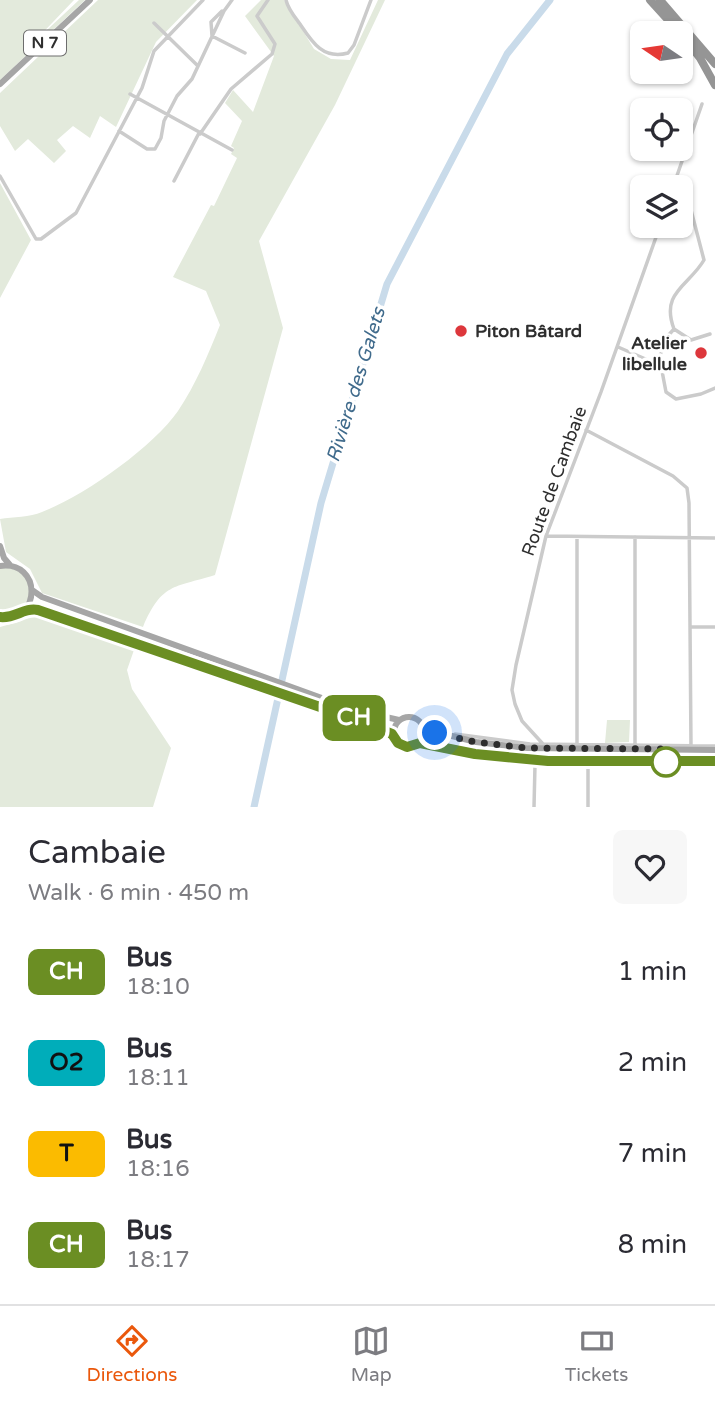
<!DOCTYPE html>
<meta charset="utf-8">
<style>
:root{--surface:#fff;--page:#f7f7f7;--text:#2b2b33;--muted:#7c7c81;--line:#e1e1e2;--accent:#ea580c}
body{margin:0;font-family:"Varela Round",sans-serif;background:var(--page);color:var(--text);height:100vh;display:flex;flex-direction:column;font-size:26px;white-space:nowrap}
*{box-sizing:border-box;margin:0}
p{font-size:23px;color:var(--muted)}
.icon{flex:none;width:38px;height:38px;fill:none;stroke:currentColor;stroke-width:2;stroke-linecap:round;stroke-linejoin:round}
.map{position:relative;height:807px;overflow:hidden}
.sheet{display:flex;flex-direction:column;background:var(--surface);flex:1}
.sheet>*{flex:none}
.badge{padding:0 14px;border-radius:10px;font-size:24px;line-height:46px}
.needle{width:46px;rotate:283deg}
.tools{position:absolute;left:630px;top:21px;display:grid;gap:14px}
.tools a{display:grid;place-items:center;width:63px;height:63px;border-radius:10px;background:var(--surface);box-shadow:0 2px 5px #0004;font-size:35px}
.you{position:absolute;width:35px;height:35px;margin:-18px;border:5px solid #fff;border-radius:50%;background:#1a73e8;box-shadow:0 0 0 10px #1a73e833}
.map>.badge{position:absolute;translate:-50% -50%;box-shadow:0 0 0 4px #fff}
.round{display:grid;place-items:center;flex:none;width:74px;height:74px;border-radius:10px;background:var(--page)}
.head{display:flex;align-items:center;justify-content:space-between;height:119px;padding:0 28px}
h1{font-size:33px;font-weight:600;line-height:52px}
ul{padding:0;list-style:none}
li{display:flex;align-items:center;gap:21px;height:91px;padding:0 28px}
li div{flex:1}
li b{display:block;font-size:26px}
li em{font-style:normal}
li .badge{min-width:77px;font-weight:700;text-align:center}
.tab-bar{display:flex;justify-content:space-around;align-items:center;height:98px;border-top:2px solid var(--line);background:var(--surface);font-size:19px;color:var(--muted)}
.tab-bar a{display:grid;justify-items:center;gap:4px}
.tab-bar .active{color:var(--accent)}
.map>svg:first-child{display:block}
.green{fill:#e3eadc}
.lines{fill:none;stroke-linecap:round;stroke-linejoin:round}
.river{stroke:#c9dbea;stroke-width:7}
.street{stroke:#cbcbcb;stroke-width:3.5}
.primary{stroke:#a6a6a6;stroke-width:6}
.highway{stroke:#959595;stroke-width:8}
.line-casing{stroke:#fff;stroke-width:16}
.line{stroke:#6b8e23;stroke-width:10}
.walk{stroke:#2e2e2e;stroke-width:7;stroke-dasharray:0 12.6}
.poi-dot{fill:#dd373c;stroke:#fff;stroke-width:2.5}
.stop-dot{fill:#fff;stroke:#6b8e23;stroke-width:3.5}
.labels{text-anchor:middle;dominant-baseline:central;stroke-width:7;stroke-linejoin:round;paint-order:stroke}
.shield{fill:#fff;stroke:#6d6d6d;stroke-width:2}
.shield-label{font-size:16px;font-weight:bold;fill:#2e2e2e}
.poi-label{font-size:18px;font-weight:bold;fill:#2e2e2e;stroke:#fff;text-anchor:start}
.street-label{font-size:18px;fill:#2e2e2e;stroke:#fff}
.water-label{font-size:19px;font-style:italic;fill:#406b8c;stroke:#fff}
</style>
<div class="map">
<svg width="715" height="807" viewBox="0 0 715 807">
<rect width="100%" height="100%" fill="#fff"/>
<path class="green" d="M0,0H74L32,44L79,0H85L0,80Z
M98,0H197L156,42L116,127L100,116L90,138L73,126L57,140L66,151L54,163L28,139L15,151L0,126V93Z
M261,0H284L314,49L331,59L350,60L378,0H385L335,105L259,241L283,328L215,575C173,588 162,583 143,627L42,593L30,569L6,552L0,519C13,517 30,517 42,512C84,496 153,447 178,411C196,384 208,355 220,325L206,291L173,277L211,205L214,206L237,158L231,154L234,148L231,146L242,121L225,103L233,90L253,112L274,56L245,16Z
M0,183L31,240L0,298Z
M0,568C38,565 41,613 0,615Z
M33,613L134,650L127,670L132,689L171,748L153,807H0V627L21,621Z
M607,720H630L629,742L605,743Z"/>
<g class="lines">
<path class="river" d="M254,807L321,503L387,284L507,54L550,0"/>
<path class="street" d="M286,0C288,9 294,16 300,24C312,42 323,60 348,53L354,45L371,0
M222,11L211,22L212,36L245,53
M154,23L198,66
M130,94L232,150
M119,131L147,149H155L161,138L164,121L177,96L192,79L224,11L232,0
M200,134L231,89L272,54L275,44L257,16L268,0
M0,176L36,239H41L76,213L142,88L154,51L203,0
M174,181L199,133
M673,187L702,104
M674,329L691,340L710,334
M618,347L657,364L662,371L666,392L676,399L701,394L715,388
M657,364L666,338L674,329C660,292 689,286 704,260L685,187L682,180L676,178
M586,430L673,476L687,488L689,503L691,746
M546,536L715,538
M577,537V745
M635,537V745
M691,627H715
M455,734L530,744L715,746
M543,744L522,721L515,704L512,690L516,665L546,536L601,392L660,226
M442,748C469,772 669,766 715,766
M534,807L535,765
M588,807V765"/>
<path class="primary" d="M0,84L90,0
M0,546L4,558L10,565
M0,566C42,560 42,623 0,617
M32,590L42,597L355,710L399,720
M25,610H38L352,717L394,735
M394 732a15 15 0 1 1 30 0a15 15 0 1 1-30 0Z
M424,729L476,742L526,748L715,750
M420,743L475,754L548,761H715"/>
<path class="highway" d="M650,0L680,33
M660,0L715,64
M681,34L700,58L715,85"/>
</g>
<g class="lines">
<g class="line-casing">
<path id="line" d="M0,617C15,619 24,607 38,610L352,718L392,734L398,743L407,747L420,743L475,754L548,761H715"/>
</g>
<use href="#line" class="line"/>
<path class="walk" d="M435,733L475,742L526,748L668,749L666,762"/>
</g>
<g class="poi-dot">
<circle cx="461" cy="331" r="7"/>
<circle cx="701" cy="353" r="7"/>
</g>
<circle class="stop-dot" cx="666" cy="762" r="14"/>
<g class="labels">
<rect class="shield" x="24" y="30.5" width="42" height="25" rx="5"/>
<g class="shield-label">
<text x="45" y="43">N 7</text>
</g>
<g class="poi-label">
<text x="475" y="331">Piton Bâtard</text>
<text x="687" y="343" text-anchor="end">Atelier<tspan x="687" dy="21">libellule</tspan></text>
</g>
<g class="street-label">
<text transform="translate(554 481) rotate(-70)">Route de Cambaie</text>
</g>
<g class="water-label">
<text transform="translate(356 385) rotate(-73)">Rivière des Galets</text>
</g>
</g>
</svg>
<div class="tools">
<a><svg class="needle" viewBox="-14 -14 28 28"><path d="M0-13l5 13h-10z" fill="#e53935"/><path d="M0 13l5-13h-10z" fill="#7c7c81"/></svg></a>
<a><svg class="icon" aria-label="locate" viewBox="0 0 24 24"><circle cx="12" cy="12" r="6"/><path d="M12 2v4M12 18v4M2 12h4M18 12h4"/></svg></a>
<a><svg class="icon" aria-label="layers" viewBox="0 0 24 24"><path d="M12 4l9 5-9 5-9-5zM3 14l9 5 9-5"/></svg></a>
</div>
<div class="you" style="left:435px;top:733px"></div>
<b class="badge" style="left:354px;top:718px;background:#6b8e23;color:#fff">CH</b>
</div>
<section class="sheet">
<div class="head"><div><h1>Cambaie</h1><p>Walk · 6 min · 450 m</p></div><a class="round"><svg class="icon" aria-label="heart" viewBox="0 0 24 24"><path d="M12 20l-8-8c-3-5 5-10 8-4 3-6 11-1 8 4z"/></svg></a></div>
<ul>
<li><span class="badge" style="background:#6b8e23;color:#fff">CH</span><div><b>Bus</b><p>18:10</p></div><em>1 min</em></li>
<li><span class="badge" style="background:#00adba;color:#111">O2</span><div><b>Bus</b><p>18:11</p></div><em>2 min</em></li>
<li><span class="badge" style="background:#fbbb00;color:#111">T</span><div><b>Bus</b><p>18:16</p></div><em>7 min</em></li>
<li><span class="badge" style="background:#6b8e23;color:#fff">CH</span><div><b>Bus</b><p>18:17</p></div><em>8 min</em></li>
</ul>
</section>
<nav class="tab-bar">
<a class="active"><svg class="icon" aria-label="directions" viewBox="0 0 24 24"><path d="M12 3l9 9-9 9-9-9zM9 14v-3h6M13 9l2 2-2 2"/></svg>Directions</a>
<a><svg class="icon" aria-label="map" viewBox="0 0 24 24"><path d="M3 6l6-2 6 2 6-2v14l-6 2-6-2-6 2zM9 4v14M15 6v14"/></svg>Map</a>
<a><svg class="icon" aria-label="tickets" viewBox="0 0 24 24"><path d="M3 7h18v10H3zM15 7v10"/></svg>Tickets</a>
</nav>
